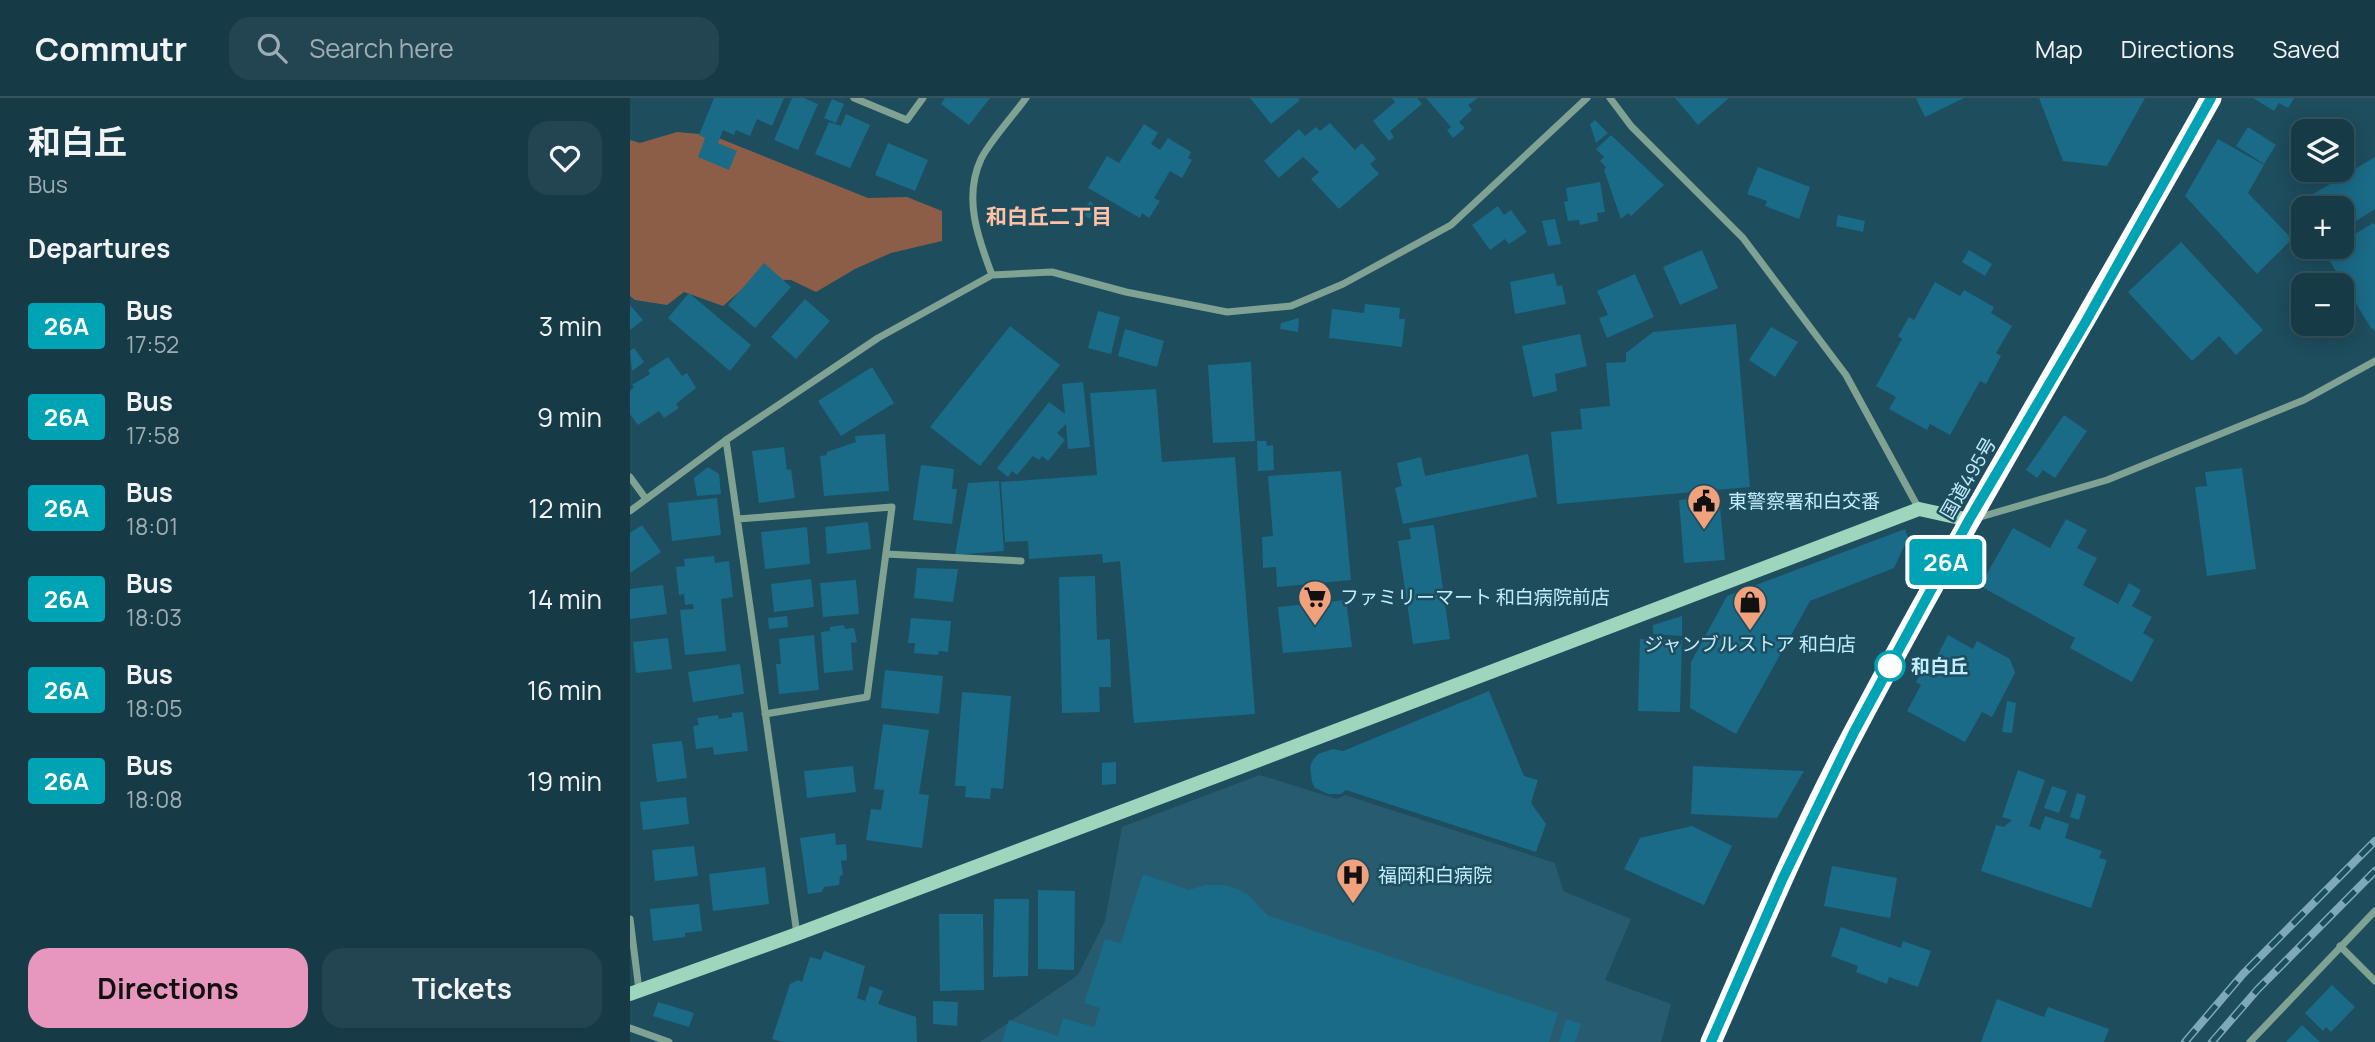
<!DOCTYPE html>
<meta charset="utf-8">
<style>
:root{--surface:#163a46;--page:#234551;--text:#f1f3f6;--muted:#9eadb3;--line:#35545f;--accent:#e797bd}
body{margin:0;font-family:Manrope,"Noto Sans JP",sans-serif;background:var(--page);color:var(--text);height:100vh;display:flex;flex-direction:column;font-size:26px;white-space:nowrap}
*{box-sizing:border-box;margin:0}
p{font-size:23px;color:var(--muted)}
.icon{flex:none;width:38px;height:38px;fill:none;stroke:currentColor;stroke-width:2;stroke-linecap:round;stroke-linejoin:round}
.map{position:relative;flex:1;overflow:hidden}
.details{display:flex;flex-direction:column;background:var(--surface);width:630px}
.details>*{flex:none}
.badge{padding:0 14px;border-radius:5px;font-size:24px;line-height:46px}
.tools{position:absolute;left:1661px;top:21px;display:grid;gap:14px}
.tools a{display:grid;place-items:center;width:63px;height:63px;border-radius:14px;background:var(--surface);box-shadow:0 4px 18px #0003,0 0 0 2px var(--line);font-size:35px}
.map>.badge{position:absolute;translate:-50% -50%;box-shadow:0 0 0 4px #fff}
h2{padding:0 28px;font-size:26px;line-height:63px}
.round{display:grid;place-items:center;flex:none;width:74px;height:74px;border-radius:21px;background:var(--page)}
.overview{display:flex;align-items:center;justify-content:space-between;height:119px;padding:0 28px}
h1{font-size:33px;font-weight:700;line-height:52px}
.primary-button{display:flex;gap:14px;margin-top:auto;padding:14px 28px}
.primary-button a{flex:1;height:80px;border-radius:21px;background:var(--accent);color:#111;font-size:28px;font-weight:700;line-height:80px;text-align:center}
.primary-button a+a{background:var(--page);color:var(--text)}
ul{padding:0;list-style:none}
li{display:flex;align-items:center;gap:21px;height:91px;padding:0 28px}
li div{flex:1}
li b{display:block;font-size:26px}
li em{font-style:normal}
li .badge{min-width:77px;font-weight:700;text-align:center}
header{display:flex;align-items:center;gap:42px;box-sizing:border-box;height:98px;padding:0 35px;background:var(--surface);border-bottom:2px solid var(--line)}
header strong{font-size:33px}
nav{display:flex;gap:38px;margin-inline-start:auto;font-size:24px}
.search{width:490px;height:63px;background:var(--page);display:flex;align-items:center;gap:18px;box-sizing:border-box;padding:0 24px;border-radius:21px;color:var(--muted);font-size:26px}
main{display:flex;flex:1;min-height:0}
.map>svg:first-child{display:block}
.built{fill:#275b6f}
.green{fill:#8c5e48}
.building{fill:#1a6b87}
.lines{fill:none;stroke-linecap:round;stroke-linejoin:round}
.street{stroke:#80a293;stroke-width:7}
.secondary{stroke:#9ed5bd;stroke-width:14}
.highway{stroke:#fff;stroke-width:21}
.rail-casing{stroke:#7da9ba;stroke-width:8}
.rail{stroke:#1e4d5e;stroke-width:5;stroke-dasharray:16;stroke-linecap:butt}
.line-casing{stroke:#fff;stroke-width:16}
.line{stroke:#00a3b4;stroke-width:10}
.stop-dot{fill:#fff;stroke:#00a3b4;stroke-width:3.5}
.labels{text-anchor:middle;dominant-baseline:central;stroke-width:5;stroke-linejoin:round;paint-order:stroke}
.street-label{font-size:19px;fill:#c3ecfe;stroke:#1e4d5e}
.poi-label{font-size:19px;fill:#c3ecfe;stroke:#1e4d5e;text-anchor:start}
.stop-label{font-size:19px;font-weight:bold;fill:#c3ecfe;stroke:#1e4d5e;text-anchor:start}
.neighbourhood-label{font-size:21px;font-weight:bold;fill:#ffc2a6;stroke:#1e4d5e}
</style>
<header>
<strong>Commutr</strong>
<div class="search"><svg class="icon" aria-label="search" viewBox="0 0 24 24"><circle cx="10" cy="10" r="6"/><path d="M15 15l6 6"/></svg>Search here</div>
<nav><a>Map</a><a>Directions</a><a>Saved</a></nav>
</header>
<main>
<section class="details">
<div class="overview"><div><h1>和白丘</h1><p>Bus</p></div><a class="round"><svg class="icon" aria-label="heart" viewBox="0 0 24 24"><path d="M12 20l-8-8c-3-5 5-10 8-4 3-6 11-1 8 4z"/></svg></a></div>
<h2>Departures</h2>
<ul>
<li><span class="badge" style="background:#00a3b4;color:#fff">26A</span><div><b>Bus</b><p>17:52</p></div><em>3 min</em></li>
<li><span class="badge" style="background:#00a3b4;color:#fff">26A</span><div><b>Bus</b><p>17:58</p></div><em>9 min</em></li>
<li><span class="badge" style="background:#00a3b4;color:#fff">26A</span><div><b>Bus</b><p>18:01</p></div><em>12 min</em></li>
<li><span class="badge" style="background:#00a3b4;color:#fff">26A</span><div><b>Bus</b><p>18:03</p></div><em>14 min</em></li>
<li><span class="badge" style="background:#00a3b4;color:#fff">26A</span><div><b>Bus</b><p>18:05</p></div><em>16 min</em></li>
<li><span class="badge" style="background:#00a3b4;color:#fff">26A</span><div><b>Bus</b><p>18:08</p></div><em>19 min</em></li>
</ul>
<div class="primary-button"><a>Directions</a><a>Tickets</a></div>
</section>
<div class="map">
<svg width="1745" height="944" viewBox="0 0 1745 944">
<rect width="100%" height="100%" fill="#1e4d5e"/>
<path class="built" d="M630,677L707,701L715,697L925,765L933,793L1001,821L975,882L1041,906L1031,944H350L448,877L475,823L492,729Z"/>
<path class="green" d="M47,34L81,37L238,100L277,99L312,113V143L261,155L225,171L186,194L161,182L124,181L93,208L54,194L37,207L5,202L0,198V42L10,45Z"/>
<path class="building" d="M84,0H154L142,28L127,21L120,38L106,32L104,37L93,32L88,45L107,53L99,72L68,59L75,40L69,37Z
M162,0H174L188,6L168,52L144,42Z
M315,0H360L339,27L311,6Z
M620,0H668L670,2L641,26Z
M762,0H787L792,6L760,33L764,39L759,43L743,23L765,4Z
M796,0H848L838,7L842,12L829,24L835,30L823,40L817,32L821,29Z
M1045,0H1099L1068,27Z
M1286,0H1334L1295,19Z
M1409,0H1515L1477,68L1433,63Z
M1623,0H1664L1658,10L1649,5L1644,13Z
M202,1L214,6L206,25L194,20Z
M216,16L240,27L220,70L185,56L199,24L211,28Z
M965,22L978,35L966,45L960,26Z
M700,25L725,52L732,45L746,61L740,66L749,76L709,111L681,81L689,74L673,59L649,80L634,63L669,31L675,38L686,29L690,33Z
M514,26L528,35L521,46L530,52L538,40L561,54L558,60L562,62L552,80L540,73L524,100L530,103L519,120L512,115L510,120L458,90L477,58L489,65Z
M1618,29L1646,47L1634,66L1606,48Z
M981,37L1034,87L1001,118L998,115L991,121L974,72L976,69L970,63L974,59L966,51Z
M1588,41L1634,67L1618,95L1662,141L1627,176L1555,98Z
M258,45L298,62L285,93L245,77Z
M1745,59V111L1712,132V110H1681L1675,101Z
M1128,69L1180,89L1169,121L1135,108L1137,103L1117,96Z
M970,84L975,114L967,115L968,123L950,127L949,122L938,123L934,104L938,103L936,90Z
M460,103L467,109L460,121L451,115Z
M868,108L874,117L881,112L897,134L879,146L875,141L860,152L842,127Z
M1208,117L1235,123L1233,134L1206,128Z
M925,121L931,146L918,148L912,123Z
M1743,125L1745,127V233L1741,230L1698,160L1697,152L1703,149H1712V144Z
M1551,144L1633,232L1606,257L1589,238L1562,263L1498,194Z
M1072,152L1088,190L1050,207L1033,169Z
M1339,152L1362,166L1355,178L1332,164Z
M134,165L161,189L125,230L98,207Z
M924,175L927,188L932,187L936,206L885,216L880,184Z
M1005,176L1024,219L977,240L969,220L978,217L967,193Z
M1305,184L1330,198L1334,192L1364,209L1361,215L1382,228L1366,255L1371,258L1356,286L1350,283L1320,337L1300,326L1297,332L1259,311L1266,299L1246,288L1272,241L1268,238L1279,219L1284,222Z
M59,195L121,247L100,273L38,220Z
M175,201L200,223L166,261L141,239Z
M735,206L770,210L769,221H775L772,249L699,240L702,211L734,215Z
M0,207L13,222L0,232Z
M468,213L490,219L481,256L458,250Z
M669,220L668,234L650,231L651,225Z
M1106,226L1120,389L927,406L921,334L952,331L950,311L980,308L976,265L996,264V255L1023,234Z
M380,228L430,267L350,368L300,329Z
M1141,229L1168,244L1145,279L1119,262Z
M495,231L534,243L527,269L488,258Z
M950,236L957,268L925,276L927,293L903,299L892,248Z
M4,250L14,264L2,273L0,253Z
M38,259L52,278L57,275L66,290L46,306L49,310L34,320L29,313L8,327L0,316V293L4,289L2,287L20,276L18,272Z
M621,264L625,343L583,345L578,267Z
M242,269L264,305L211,338L188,303Z
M453,284L460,349L438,351L436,326L427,335L435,342L418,363L412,358L409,362L403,358L387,377L382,373L378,379L367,370L419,304L435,316L432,286Z
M526,291L532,364L605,359L625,616L504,625L490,463L473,465L472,456L399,461L398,443L375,444L371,384L467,377L460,295Z
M1434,317L1457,333L1425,380L1413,372L1407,380L1396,372Z
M255,336L259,393L194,398L190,358L197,357V354L226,344L225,338Z
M627,343H636L637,348L643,347L644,372L628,373Z
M154,349L157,372L161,371L165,400L129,405L122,353Z
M898,356L907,399L773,426L765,390L772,388L767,365L791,359L795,378Z
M291,367L324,371L322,391H327L322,426L283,422Z
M78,369L89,376L91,396L67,398L64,380Z
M1612,370L1626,471L1577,478L1565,389L1577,388L1575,374Z
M711,373L721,482L647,489L646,469L633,470L632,439L643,438L638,378Z
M369,383L374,453L325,457L338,385Z
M1089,398L1095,462L1054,465L1049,402Z
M87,400L91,437L42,443L38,405Z
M1436,421L1457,432L1447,450L1467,460L1453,487L1488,506L1499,485L1511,492L1502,508L1522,519L1513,535L1524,542L1502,584L1440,550L1445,540L1350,488L1383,430L1420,450Z
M238,424L241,451L197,456L195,429Z
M12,427L31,454L0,475V435Z
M804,427L820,541L783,546L768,443L781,441L779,430Z
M177,429L180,466L135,471L131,434Z
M1275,431L1278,440L1264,470L1180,503L1106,636L1060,610L1061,564L1097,498Z
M84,458L85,465L99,463L103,499L91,501L96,553L55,557L50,512L64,511L63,506L55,507L54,496L49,497L46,469L55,468L54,461Z
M287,470L328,471L323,504L284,500Z
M465,478L467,542L480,541L481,589H469L470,614L432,615L429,479Z
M181,481L184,509L144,514L141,486Z
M226,482L229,516L193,519L190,485Z
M33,487L37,516L0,521V491Z
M716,502L722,549L653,555L648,509Z
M157,518L158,529L139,531L138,520Z
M1052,518V538L1023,536V527Z
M281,520L321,523L318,554L309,553L308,557L284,555L285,545H278Z
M214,527L215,531L224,530L227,544L221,545L223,572L194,575L191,534L200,533V529Z
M184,537L189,592L149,596L146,566H151L149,541Z
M1318,537L1343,551L1347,543L1380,561L1385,575L1362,619L1352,614L1335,644L1277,613L1291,587L1286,584L1299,559L1305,562Z
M38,540L42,571L6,575L3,544Z
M1010,541L1052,542L1050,614L1008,613Z
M110,566L114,596L63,604L58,574Z
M255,572L313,578L309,616L251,610Z
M859,593L894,678L908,682L901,705L916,726L906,754L716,692L711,696H698L685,690L682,684L680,669L683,662L688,656L703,651L713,653Z
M332,594L381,598L373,691L361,690L360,701L335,699L336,688H325Z
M1377,603L1386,605L1382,635L1372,634Z
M113,614L118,653L84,657L83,649L66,651L63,628L69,627L67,620L88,617L89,621L102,619V615Z
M253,626L299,632L289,696L299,697L292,750L236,742L241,711L251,712L254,692L244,691Z
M52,643L57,680L27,684L22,646Z
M486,664V686L472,687V665Z
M223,668L226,694L177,700L174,673Z
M1063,668L1174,673L1147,720L1061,716Z
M1388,672L1415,682L1399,728L1410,732L1415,718L1439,726L1435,740L1472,753L1469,760L1477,762L1461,810L1351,773L1366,727L1374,729L1382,722L1372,719Z
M1422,688L1437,693L1429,715L1414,710Z
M1447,695L1456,698L1449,722L1440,719Z
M56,699L59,726L13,732L10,704Z
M1062,728L1102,748L1074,807L994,771L1010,740Z
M205,735L206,747L216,746L217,762L211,763L213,777L210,778L209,787L194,789L192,794L178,796L170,740Z
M64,748L68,778L25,783L22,752Z
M1202,768L1267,780L1260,820L1194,808Z
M135,769L139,806L83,813L79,776Z
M513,776L559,792L575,787H593L605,790L619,797L637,817L928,915L919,944H372L379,922L428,938L433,920L464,929L470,910L454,905L475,841L491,845Z
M408,792L445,793L444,872L408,871Z
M364,801H399L398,878L363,879Z
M69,806L72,833L55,835V839L23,843L20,811Z
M309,816H353L354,892L310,893Z
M1211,829L1271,850L1273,843L1301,853L1288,889L1259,879L1257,886L1226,874L1228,868L1201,858Z
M194,853L235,868L227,900L235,903L240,888L253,893L248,906L286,919L287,944H153L142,941L160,886L168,882L172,884L180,859L191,862Z
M1702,887L1725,909L1701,934L1696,929L1693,933L1675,915Z
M1367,901L1414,919L1418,909L1479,931L1474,944H1351Z
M303,903L328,904L327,928L303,926Z
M28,904L64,915L59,929L23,918Z
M936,921L951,926L945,944H929Z
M1672,927L1690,944H1656Z"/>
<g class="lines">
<path class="street" d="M224,0L277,22L293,0
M980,0L1001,28L1113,140L1216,277L1289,411
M362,177C348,140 333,100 351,61C360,43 383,18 396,0
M96,342L167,836
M0,379L16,401
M0,413L96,342L248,240L362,177L422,174L496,194L597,214L661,208L713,186L821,127L957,0
M1347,420L1477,382L1674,302L1745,263
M108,421L262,409L237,599L135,616
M256,456L391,463
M0,821L9,892
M1710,848L1745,883
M0,930L39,944
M1620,944L1745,813"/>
<path class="secondary" d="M0,896L167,836L608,670L1289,411L1339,422"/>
<path class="highway" d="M1081,944C1127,839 1171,733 1225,632C1338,418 1463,211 1581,0"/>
<g class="rail-casing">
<path id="rail" d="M1555,944L1613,876L1745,743
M1582,944L1628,891L1745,773"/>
</g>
<use href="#rail" class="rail"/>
</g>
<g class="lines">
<g class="line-casing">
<path id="line" d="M1081,944L1153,780L1224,634L1339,422L1455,225L1581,0"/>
</g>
<use href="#line" class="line"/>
</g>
<defs>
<g id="civic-pin" transform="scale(1.75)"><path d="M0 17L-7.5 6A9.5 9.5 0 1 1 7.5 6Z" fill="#f1a17b" stroke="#1e4d5e"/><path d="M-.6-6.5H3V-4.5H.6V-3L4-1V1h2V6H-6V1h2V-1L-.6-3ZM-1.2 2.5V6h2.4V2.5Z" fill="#111"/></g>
<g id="supermarket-pin" transform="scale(1.75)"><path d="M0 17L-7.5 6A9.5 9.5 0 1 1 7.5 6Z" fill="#f1a17b" stroke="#1e4d5e"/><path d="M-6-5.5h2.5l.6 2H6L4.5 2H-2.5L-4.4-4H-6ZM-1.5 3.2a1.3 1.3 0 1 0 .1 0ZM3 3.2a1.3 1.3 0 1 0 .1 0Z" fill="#111"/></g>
<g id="shop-pin" transform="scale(1.75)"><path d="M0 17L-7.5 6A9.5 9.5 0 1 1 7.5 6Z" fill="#f1a17b" stroke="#1e4d5e"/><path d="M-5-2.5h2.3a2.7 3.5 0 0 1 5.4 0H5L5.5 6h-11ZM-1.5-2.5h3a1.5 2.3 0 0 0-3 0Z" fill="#111"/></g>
<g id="hospital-pin" transform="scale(1.75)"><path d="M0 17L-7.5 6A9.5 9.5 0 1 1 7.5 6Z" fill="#f1a17b" stroke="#1e4d5e"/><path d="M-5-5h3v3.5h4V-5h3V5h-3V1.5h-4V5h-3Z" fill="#111"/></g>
</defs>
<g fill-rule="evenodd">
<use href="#civic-pin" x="1074" y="403"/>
<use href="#supermarket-pin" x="685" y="499"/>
<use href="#shop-pin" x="1120" y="504"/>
<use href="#hospital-pin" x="723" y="777"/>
</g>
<circle class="stop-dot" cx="1260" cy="568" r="14"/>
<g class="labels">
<g class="street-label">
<text transform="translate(1338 380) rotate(-60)">国道495号</text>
</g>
<g class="poi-label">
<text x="1098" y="403">東警察署和白交番</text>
<text x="710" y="499">ファミリーマート 和白病院前店</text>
<text x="1120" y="546" text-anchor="middle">ジャンブルストア 和白店</text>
<text x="748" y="777">福岡和白病院</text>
</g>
<g class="stop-label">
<text x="1281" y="568">和白丘</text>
</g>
<g class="neighbourhood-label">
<text x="419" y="118">和白丘二丁目</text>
</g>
</g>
</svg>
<div class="tools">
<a><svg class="icon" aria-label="layers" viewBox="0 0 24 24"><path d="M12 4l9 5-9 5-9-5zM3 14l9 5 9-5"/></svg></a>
<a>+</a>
<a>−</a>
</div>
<b class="badge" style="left:1316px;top:464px;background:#00a3b4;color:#fff">26A</b>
</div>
</main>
